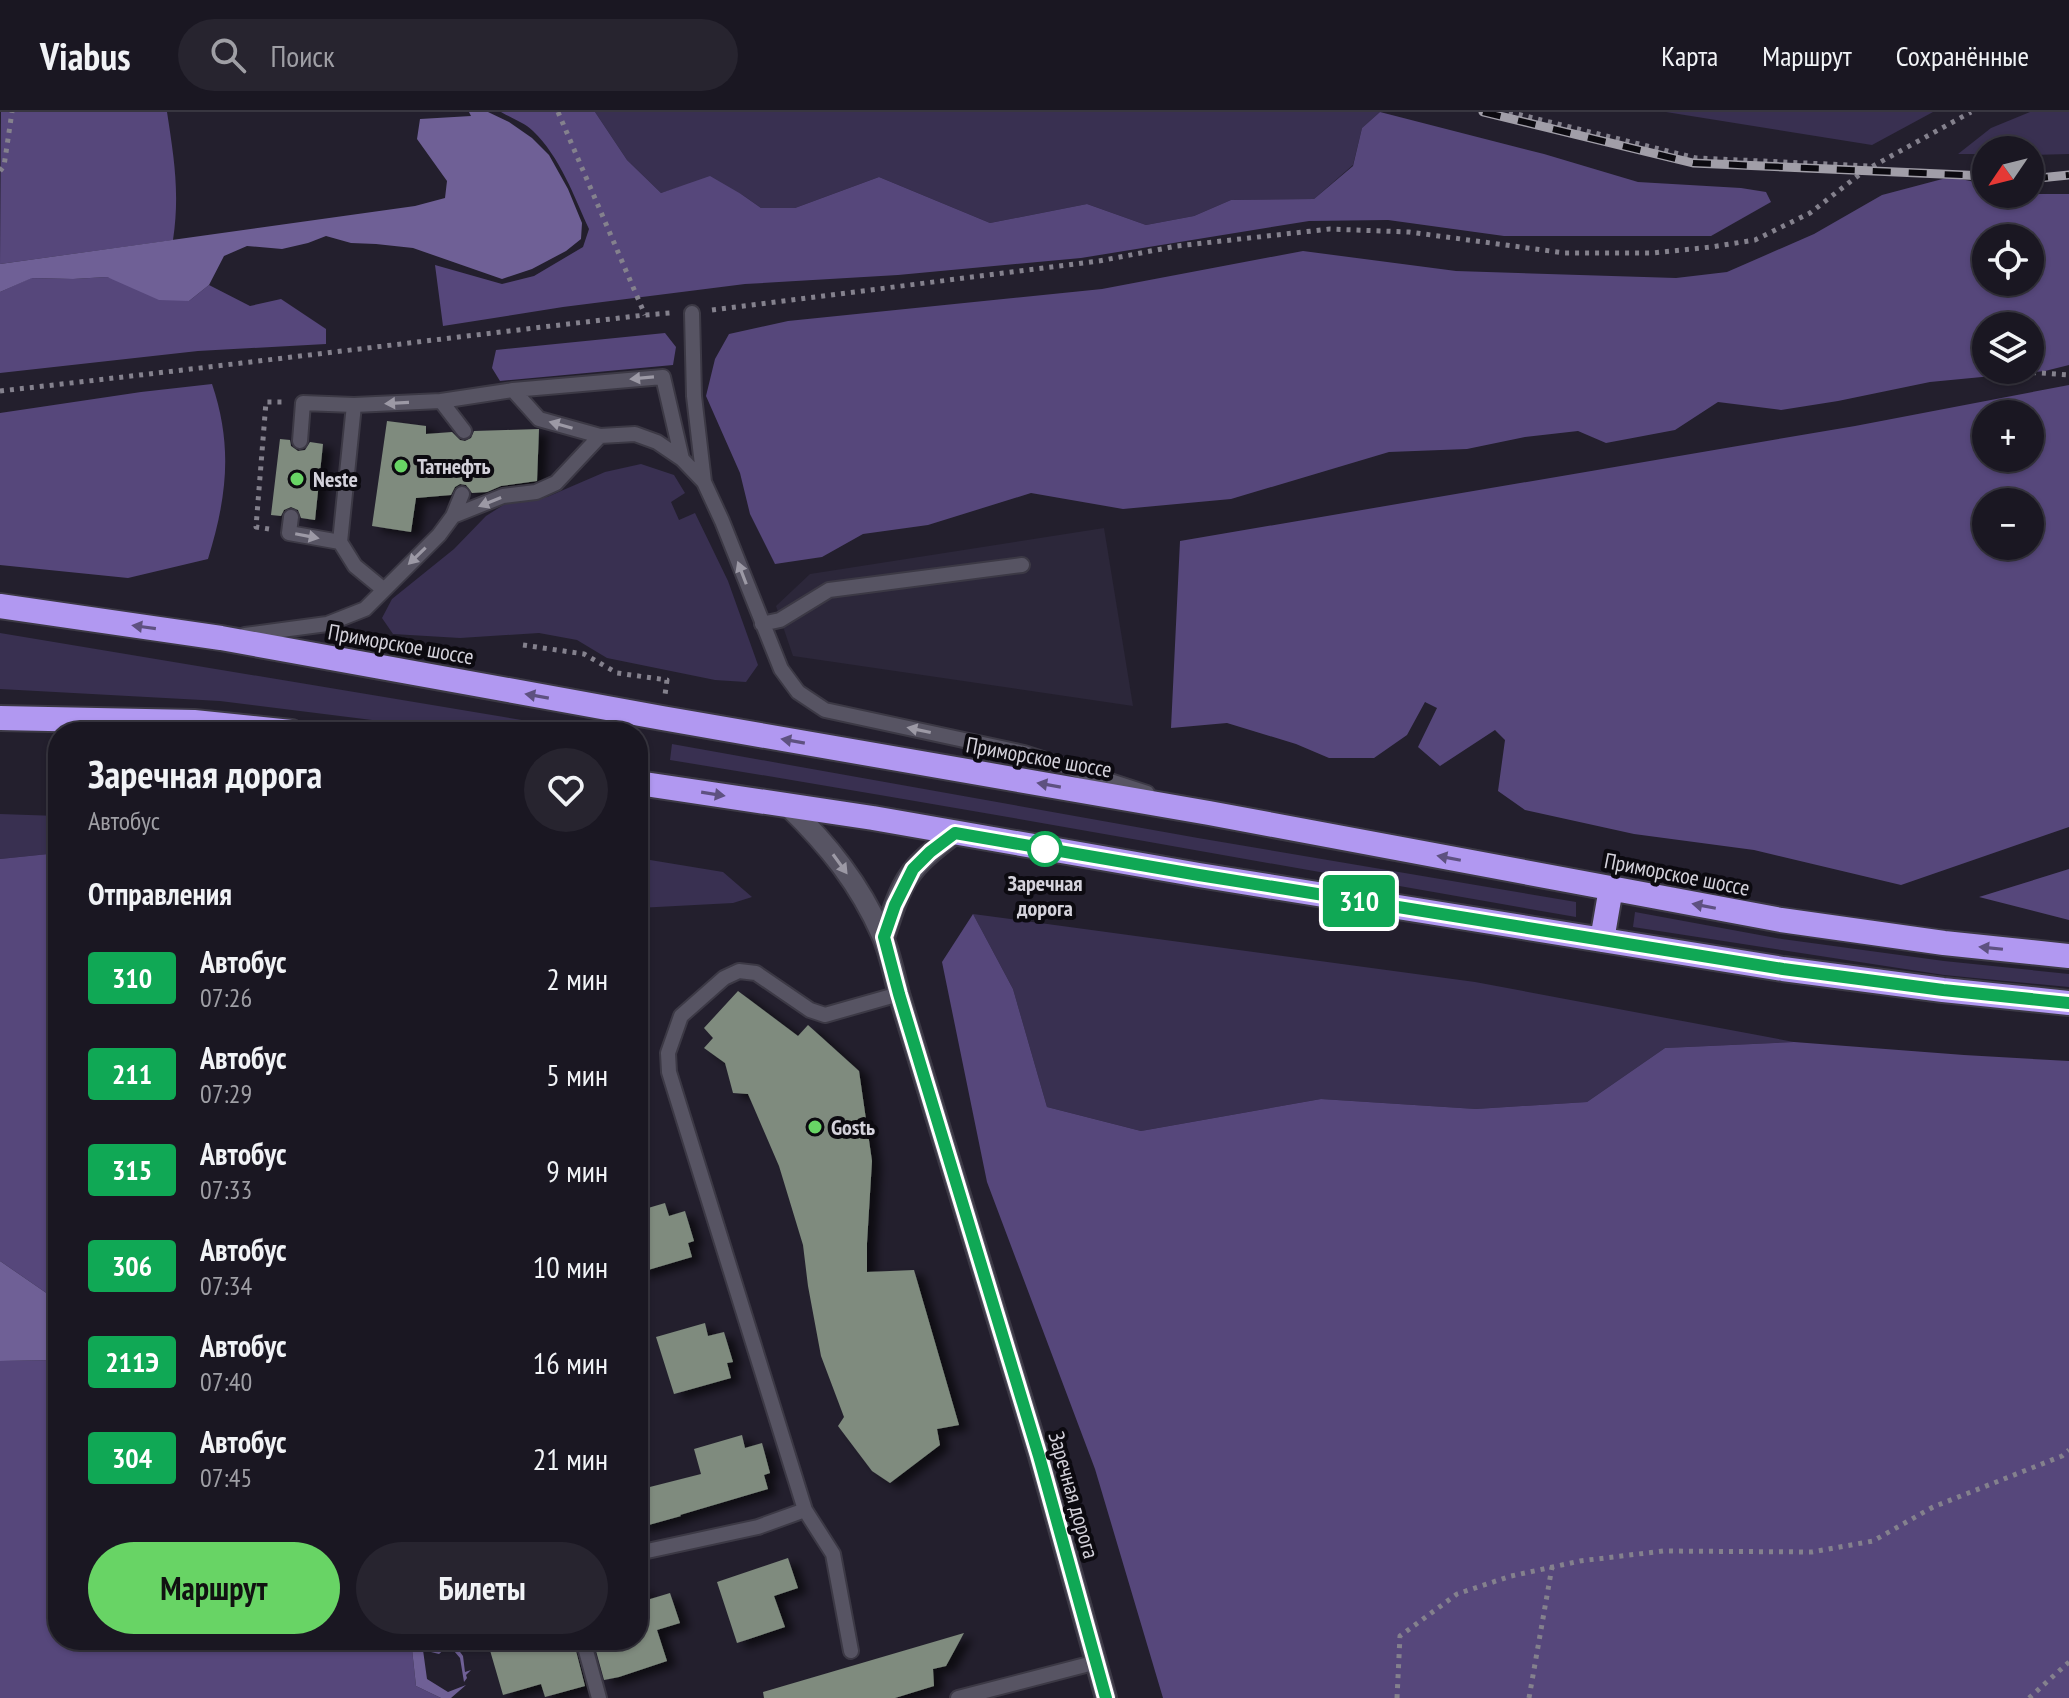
<!DOCTYPE html>
<html lang="ru">
<meta charset="utf-8">
<style>
:root{--surface:#1a1722;--page:#27242f;--text:#f1f3f6;--muted:#9f9fa5;--line:#383640;--accent:#68d465}
body{margin:0;font-family:"PT Sans Narrow",sans-serif;background:var(--page);color:var(--text);height:100vh;display:flex;flex-direction:column;font-size:30px;white-space:nowrap}
*{box-sizing:border-box;margin:0}
p{font-size:26px;color:var(--muted)}
.icon{flex:none;width:44px;height:44px;fill:none;stroke:currentColor;stroke-width:2;stroke-linecap:round;stroke-linejoin:round}
.map{position:relative;flex:1;overflow:hidden}
.panel{position:absolute;left:48px;top:610px;width:600px;height:928px;display:flex;flex-direction:column;background:var(--surface);border-radius:32px;box-shadow:0 2px 6px #0004,0 0 0 2px var(--line)}
.panel>*{flex:none}
.badge{padding:0 16px;border-radius:6px;font-size:28px;line-height:52px}
.needle{width:52px;rotate:235deg}
.buttons{position:absolute;left:1972px;top:24px;display:grid;gap:16px}
.buttons a{display:grid;place-items:center;width:72px;height:72px;border-radius:50%;background:var(--surface);box-shadow:0 2px 6px #0004,0 0 0 2px var(--line);font-size:40px}
.map>.badge{position:absolute;translate:-50% -50%;box-shadow:0 0 0 4px #fff}
h2{padding:0 40px;font-size:30px;line-height:72px}
.round{display:grid;place-items:center;flex:none;width:84px;height:84px;border-radius:42px;background:var(--page)}
.headline{display:flex;align-items:center;justify-content:space-between;height:136px;padding:0 40px}
h1{font-size:38px;font-weight:800;line-height:60px}
.action{display:flex;gap:16px;margin-top:auto;padding:16px 40px}
.action a{flex:1;height:92px;border-radius:48px;background:var(--accent);color:#111;font-size:32px;font-weight:800;line-height:92px;text-align:center}
.action a+a{background:var(--page);color:var(--text)}
ul{padding:0;list-style:none}
li{display:flex;align-items:center;gap:24px;height:96px;padding:0 40px}
li div{flex:1}
li b{display:block;font-size:30px}
li em{font-style:normal}
li .badge{min-width:88px;font-weight:700;text-align:center}
header{display:flex;align-items:center;gap:48px;box-sizing:border-box;height:112px;padding:0 40px;background:var(--surface);border-bottom:2px solid var(--line)}
header strong{font-size:38px}
nav{display:flex;gap:44px;margin-inline-start:auto;font-size:28px}
.search{width:560px;height:72px;background:var(--page);display:flex;align-items:center;gap:20px;box-sizing:border-box;padding:0 28px;border-radius:44px;color:var(--muted);font-size:30px}
.map>svg:first-child{display:block}
.built{fill:#2c273a}
.green{fill:#393051}
.forest{fill:#56477b;fill-rule:evenodd}
.water{fill:#6f6096}
.building{fill:#7f8b7e;filter:url(#shadow)}
.lines{fill:none;stroke-linecap:round;stroke-linejoin:round}
.lane-casing{stroke:#3c3945;stroke-width:18}
.street-casing{stroke:#3c3945;stroke-width:24}
.highway-casing{stroke:#3c3945;stroke-width:28}
.path{stroke:#84818d;stroke-width:5;stroke-dasharray:4 6;stroke-linecap:butt}
.lane{stroke:#575463;stroke-width:14}
.street{stroke:#575463;stroke-width:20}
.highway{stroke:#b198f1;stroke-width:24}
.rail-casing{stroke:#a19ea8;stroke-width:9}
.rail{stroke:#0c0a10;stroke-width:6;stroke-dasharray:18;stroke-linecap:butt}
.oneway{fill:#9c99a5}
.oneway2{fill:#5e5180}
.line-casing{stroke:#fff;stroke-width:18}
.line{stroke:#10a855;stroke-width:12}
.poi-dot{fill:#68d465;stroke:#0c0a10;stroke-width:3}
.stop-dot{fill:#fff;stroke:#10a855;stroke-width:4}
.labels{text-anchor:middle;dominant-baseline:central;stroke-width:8;stroke-linejoin:round;paint-order:stroke}
.poi-label{font-size:22px;font-weight:bold;fill:#d4d2db;stroke:#0c0a10;text-anchor:start}
.street-label{font-size:22px;fill:#d4d2db;stroke:#0c0a10}
.stop-label{font-size:22px;font-weight:bold;fill:#d4d2db;stroke:#0c0a10}
</style>
<header>
<strong>Viabus</strong>
<div class="search"><svg class="icon" aria-label="search" viewBox="0 0 24 24"><circle cx="10" cy="10" r="6"/><path d="M15 15l6 6"/></svg>Поиск</div>
<nav><a>Карта</a><a>Маршрут</a><a>Сохранённые</a></nav>
</header>
<div class="map">
<svg width="2069" height="1586" viewBox="0 0 2069 1586">
<defs>
<filter id="shadow"><feDropShadow dx="9" dy="5" stdDeviation="4" flood-color="#0009"/></filter>
</defs>
<rect width="100%" height="100%" fill="#231f2d"/>
<path class="built" d="M1104,416L1133,594L793,544L776,494L810,462Z"/>
<path class="green" d="M595,0H1380L1362,16L1353,53L1314,87L1231,88L1194,104L1146,113L1087,92L990,111L879,65L795,96H761L741,82L683,74L661,81L627,48Z
M1666,0H1933L1872,33Z
M2030,0H2069V42L2030,43V38H1986V42H1958L1991,16Z
M641,352L674,363L685,381L671,390L679,408L695,401L728,469L758,553L746,570L715,568L607,546L577,528L539,521L460,526L393,522L382,506L392,487L454,437L486,404L508,390L547,385L605,360Z
M0,521L594,620H468L220,589L0,577Z
M672,632L1198,726L1576,790V805C1274,753 973,697 670,648Z
M0,702L58,704V741L0,747Z
M638,746L723,760L752,785L733,791L638,796Z
M1635,800L1782,827L1944,849L2069,862V875L1944,863L1633,815Z
M973,802L1475,870L1794,930L1665,936L1587,990L1476,997L1321,987L1141,1019L1047,995L1013,877Z"/>
<path class="forest" d="M1,0H167C174,46 180,81 173,128L0,152Z
M501,0H595L627,48L661,81L710,64L741,82L761,96H795L879,65L990,111L1087,92L1146,113L1194,104L1231,88L1314,87L1353,54L1362,16L1380,0L1544,42L1638,70L1741,76L1766,80L1771,90L1711,124H1504L1388,108L1309,109L1081,146L898,163L745,172L563,195L443,214L435,153L502,172L534,164L583,135L589,117C574,84 560,45 533,19C525,11 511,6 501,0Z
M1950,65L1986,72V82H2069V253L2045,259L1930,270L1838,289L1781,298L1718,290L1675,318L1606,331L1578,319L1525,325L1467,337L1389,340L1231,387L1123,397L1031,381L928,413L863,422L822,445L775,452L750,402L740,361L706,284L715,247L729,222L788,209L1102,177L1303,139L1456,159L1676,166L1727,160L1814,122L1882,83ZM1986,126H2030V170H1986ZM1986,214H2030V258H1986Z
M107,165L189,189L209,173L250,194L281,187L326,217V232L198,239L0,261V180L31,166L73,167Z
M665,221L676,235L673,253L500,269L492,256L496,238Z
M212,272C233,334 227,385 208,447L128,466L0,453V301L141,280Z
M2069,273V715L1901,773L1754,738L1634,722L1525,698L1498,679L1505,628L1495,618L1440,654L1418,635L1437,596L1425,590L1407,623L1374,646H1329L1296,632L1227,611L1171,616L1180,429L1855,314ZM1986,302H2030V346H1986ZM1986,390H2030V434H1986Z
M58,741V1189L0,1149V747Z
M2069,757V808L1979,785Z
M973,802L1013,877L1047,995L1141,1019L1321,987L1476,997L1587,990L1665,936L1794,930L1964,943L2069,949V1586H1163L1095,1357L987,1070L942,850Z
M58,1248V1528H411L416,1574L441,1586H0V1249Z"/>
<path class="water" d="M469,0H488L509,10L532,26L549,43L568,77L582,111L581,127L566,139L532,157L502,167L413,136L376,132L351,131L326,124L308,131L282,137L247,134L224,144L209,173L189,189L159,188L107,165L73,167L32,166L0,180V152L415,94L445,86L447,69L417,27L420,7L471,4Z
M0,1149L58,1189V1248L0,1249Z
M411,1528H439L440,1533L452,1529L463,1544L465,1560L471,1558L466,1563L467,1566L464,1570L460,1546L449,1533L439,1542L423,1538L427,1567L448,1580L466,1573L451,1586H441L416,1574Z"/>
<path class="building" d="M387,309L426,314V322L452,320L460,328L465,329L471,326L474,319L539,317L537,369L501,374L487,380L472,381L466,373L460,372L455,375L451,383L416,386L411,420L372,414Z
M280,327L290,328L291,334L298,339L305,338L310,330L323,332L315,408L301,406L298,398L291,395L284,398L281,404L271,403Z
M738,879L798,924L808,913L859,959L872,1049L867,1131V1160L914,1158L959,1313L937,1317L940,1333L890,1371L872,1359L838,1314L844,1305L821,1244L808,1174L803,1133L779,1054L748,982L733,981L725,951L704,936L713,926L704,916Z
M665,1091L669,1104L685,1099L694,1129L688,1131L692,1145L638,1161V1099Z
M705,1211L708,1224L724,1220L733,1250L727,1251L731,1266L674,1282L656,1225Z
M742,1323L745,1336L762,1331L770,1361L764,1363L768,1377L680,1403L681,1404L638,1416V1378L701,1362L694,1337Z
M788,1446L798,1476L774,1484L785,1515L737,1531L717,1470Z
M643,1475L647,1488L670,1481L680,1511L657,1518L667,1549L619,1565L604,1568L593,1528H638V1476Z
M964,1521L946,1554L933,1557L934,1574L895,1586H764L763,1580Z
M487,1528H558L560,1535L574,1531L585,1574L545,1585L541,1572L503,1583Z"/>
<g class="lines">
<g class="lane-casing">
<path id="lane" d="M692,201L694,284L704,370
M513,278L663,265L682,347
M354,293L340,430L355,454L383,477
M464,319L441,289L513,278L539,307L600,324L635,322L657,330L682,347L704,370L722,409L781,557L798,580L825,598L1024,641L1147,681
M300,329L303,291L354,293L441,289
M453,404L503,384L536,380L556,371L600,324
M291,405L289,421L340,430
M762,512L780,508L829,478L1022,453
M245,523L327,512L365,497L439,423L453,404L462,382
M638,1441L758,1415L805,1398
M583,1528L599,1586
M851,1539L833,1442L805,1398L669,960L668,941L681,904L724,866L739,859L756,861L810,898L825,903L899,882
M958,1586L1097,1550"/>
</g>
<g class="street-casing">
<path id="street" d="M788,694C828,733 859,771 882,823C890,841 894,863 899,882L1039,1344L1106,1586
M884,825C892,802 899,774 916,755C927,742 941,732 955,721"/>
</g>
<g class="highway-casing">
<path id="highway" d="M0,494L221,526L662,606L1209,701L1781,808L1944,831L2069,844
M0,606L194,610L291,620
M638,671L873,706L1199,763L1783,857L1943,878L2069,891
M1602,828L1611,776"/>
</g>
<path class="path" d="M558,0L645,203
M1509,0L1696,46L1870,54
M0,59L4,54L12,0
M712,198L1099,149L1177,134L1330,117L1409,120L1565,141H1652L1711,135L1755,128L1810,101L1864,59L1971,0
M2012,259L2069,263
M0,279C215,255 430,228 645,203L670,201
M269,417L256,415L266,290H282
M523,533L584,542L617,561L667,568L665,583
M1397,1586L1400,1524L1457,1482L1511,1464L1580,1449L1663,1439L1812,1440L1873,1429L1933,1395L2062,1344L2069,1338
M1529,1586L1552,1455
M2029,1586L2069,1550"/>
<use href="#lane" class="lane"/>
<use href="#street" class="street"/>
<use href="#highway" class="highway"/>
<g class="rail-casing">
<path id="rail" d="M1483,0L1693,51L1986,64
M2030,67L2069,63"/>
</g>
<use href="#rail" class="rail"/>
</g>
<defs><path id="oneway-solid" d="M-6-.8H1V-3.2L6.5 0L1 3.2V.8H-6Z" transform="scale(2)"/></defs>
<g class="oneway">
<use href="#oneway-solid" transform="translate(642 266) rotate(175)"/>
<use href="#oneway-solid" transform="translate(397 291) rotate(177)"/>
<use href="#oneway-solid" transform="translate(561 313) rotate(-164)"/>
<use href="#oneway-solid" transform="translate(490 390) rotate(158)"/>
<use href="#oneway-solid" transform="translate(307 424) rotate(11)"/>
<use href="#oneway-solid" transform="translate(417 444) rotate(136)"/>
<use href="#oneway-solid" transform="translate(742 461) rotate(-111)"/>
<use href="#oneway-solid" transform="translate(919 618) rotate(-168)"/>
<use href="#oneway-solid" transform="translate(840 752) rotate(54)"/>
</g>
<g class="oneway2">
<use href="#oneway-solid" transform="translate(144 515) rotate(-172)"/>
<use href="#oneway-solid" transform="translate(537 584) rotate(-170)"/>
<use href="#oneway-solid" transform="translate(793 629) rotate(-170)"/>
<use href="#oneway-solid" transform="translate(1049 673) rotate(-170)"/>
<use href="#oneway-solid" transform="translate(713 682) rotate(9)"/>
<use href="#oneway-solid" transform="translate(1449 746) rotate(-169)"/>
<use href="#oneway-solid" transform="translate(1704 794) rotate(-169)"/>
<use href="#oneway-solid" transform="translate(1991 836) rotate(-174)"/>
</g>
<g class="lines">
<g class="line-casing">
<path id="line" d="M1106,1586L1039,1344L899,882L884,825L895,793L913,757L930,740L955,721L1199,763L1783,857L1943,878L2069,891"/>
</g>
<use href="#line" class="line"/>
</g>
<g class="poi-dot">
<circle cx="401" cy="354" r="8"/>
<circle cx="297" cy="367" r="8"/>
<circle cx="815" cy="1015" r="8"/>
</g>
<circle class="stop-dot" cx="1045" cy="737" r="16"/>
<g class="labels">
<g class="poi-label">
<text x="417" y="354">Татнефть</text>
<text x="313" y="367">Neste</text>
<text x="831" y="1015">Gostь</text>
</g>
<g class="street-label">
<text transform="translate(401 532) rotate(10)">Приморское шоссе</text>
<text transform="translate(1039 645) rotate(10)">Приморское шоссе</text>
<text transform="translate(1677 762) rotate(11)">Приморское шоссе</text>
<text transform="translate(1074 1383) rotate(74)">Заречная дорога</text>
</g>
<g class="stop-label">
<text x="1045" y="771">Заречная<tspan x="1045" dy="25">дорога</tspan></text>
</g>
</g>
</svg>
<div class="buttons">
<a><svg class="needle" viewBox="-14 -14 28 28"><path d="M0-13l5 13h-10z" fill="#e53935"/><path d="M0 13l5-13h-10z" fill="#9f9fa5"/></svg></a>
<a><svg class="icon" aria-label="locate" viewBox="0 0 24 24"><circle cx="12" cy="12" r="6"/><path d="M12 2v4M12 18v4M2 12h4M18 12h4"/></svg></a>
<a><svg class="icon" aria-label="layers" viewBox="0 0 24 24"><path d="M12 4l9 5-9 5-9-5zM3 14l9 5 9-5"/></svg></a>
<a>+</a>
<a>−</a>
</div>
<b class="badge" style="left:1359px;top:789px;background:#10a855;color:#fff">310</b>
<section class="panel">
<div class="headline"><div><h1>Заречная дорога</h1><p>Автобус</p></div><a class="round"><svg class="icon" aria-label="heart" viewBox="0 0 24 24"><path d="M12 20l-8-8c-3-5 5-10 8-4 3-6 11-1 8 4z"/></svg></a></div>
<h2>Отправления</h2>
<ul>
<li><span class="badge" style="background:#10a855;color:#fff">310</span><div><b>Автобус</b><p>07:26</p></div><em>2 мин</em></li>
<li><span class="badge" style="background:#10a855;color:#fff">211</span><div><b>Автобус</b><p>07:29</p></div><em>5 мин</em></li>
<li><span class="badge" style="background:#10a855;color:#fff">315</span><div><b>Автобус</b><p>07:33</p></div><em>9 мин</em></li>
<li><span class="badge" style="background:#10a855;color:#fff">306</span><div><b>Автобус</b><p>07:34</p></div><em>10 мин</em></li>
<li><span class="badge" style="background:#10a855;color:#fff">211Э</span><div><b>Автобус</b><p>07:40</p></div><em>16 мин</em></li>
<li><span class="badge" style="background:#10a855;color:#fff">304</span><div><b>Автобус</b><p>07:45</p></div><em>21 мин</em></li>
</ul>
<div class="action"><a>Маршрут</a><a>Билеты</a></div>
</section>
</div>
